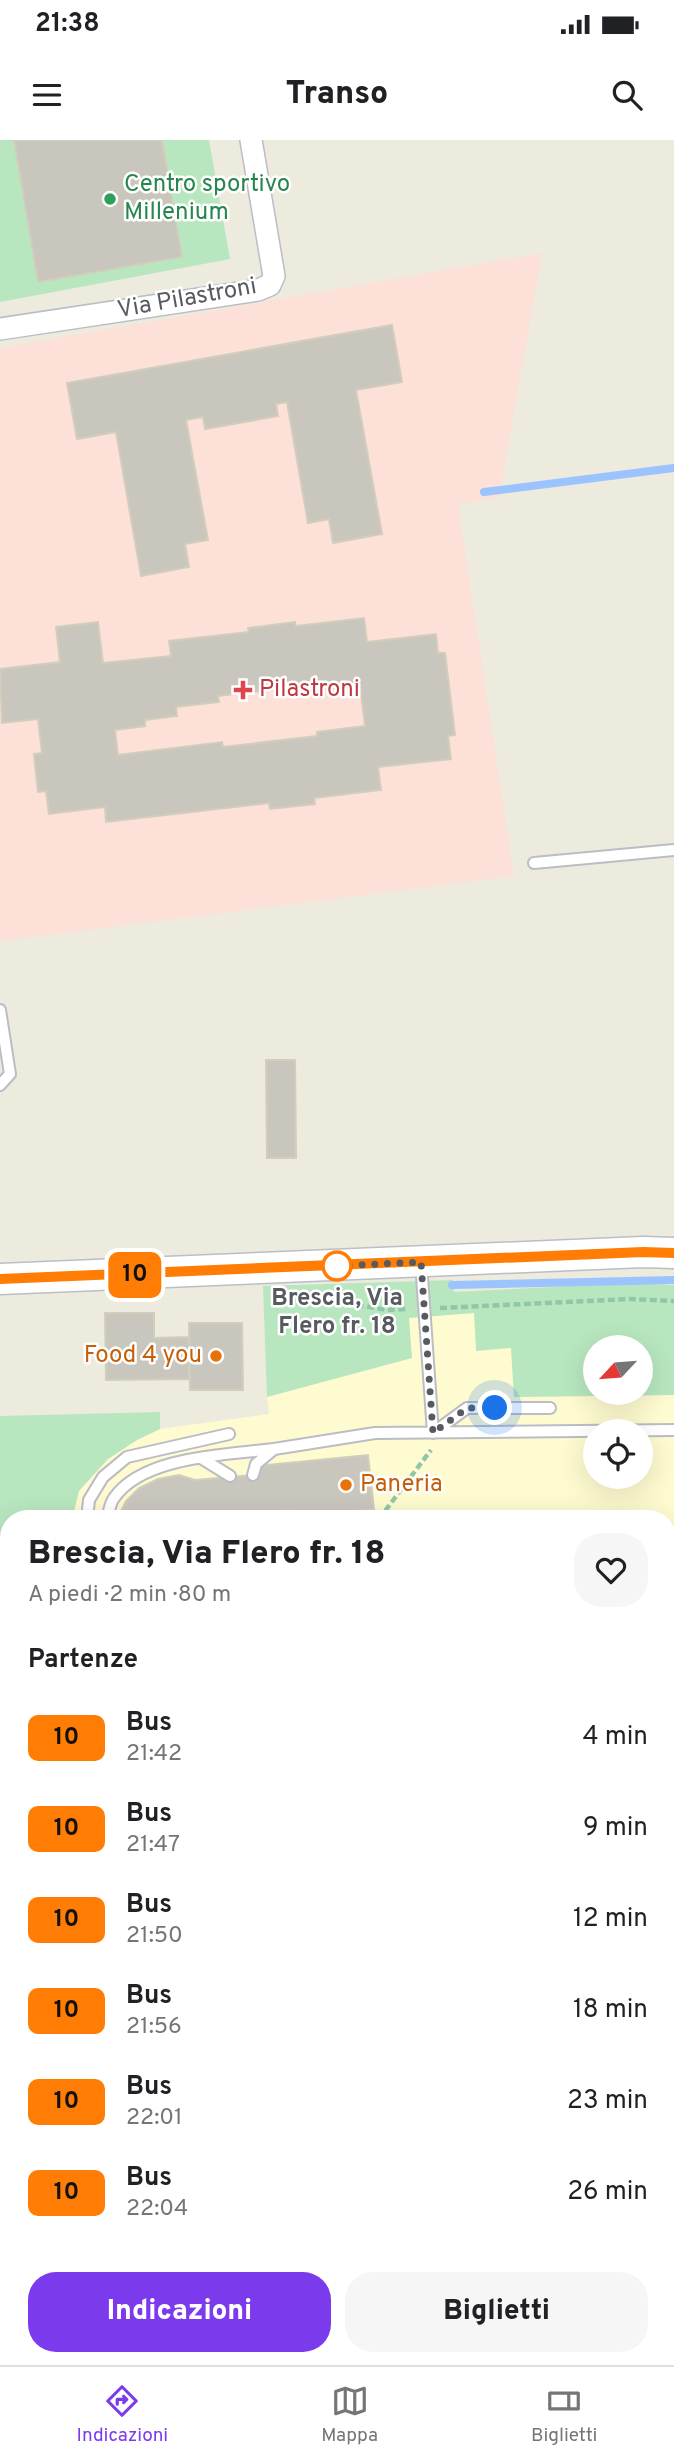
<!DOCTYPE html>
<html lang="it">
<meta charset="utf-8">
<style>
:root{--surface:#fff;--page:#f6f6f6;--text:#202124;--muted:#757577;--line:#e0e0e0;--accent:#7c3aed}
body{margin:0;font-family:Overpass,sans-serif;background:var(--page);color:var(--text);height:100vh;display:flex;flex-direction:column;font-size:26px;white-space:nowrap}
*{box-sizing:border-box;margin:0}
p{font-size:23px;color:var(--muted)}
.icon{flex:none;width:38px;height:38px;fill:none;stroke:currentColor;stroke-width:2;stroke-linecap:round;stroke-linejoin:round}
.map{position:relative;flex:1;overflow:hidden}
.panel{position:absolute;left:0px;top:1370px;width:676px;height:856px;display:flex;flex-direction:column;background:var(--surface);border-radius:28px 28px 0 0;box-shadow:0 7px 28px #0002}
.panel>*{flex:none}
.badge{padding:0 14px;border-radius:10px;font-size:24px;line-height:46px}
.needle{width:46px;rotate:244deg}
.buttons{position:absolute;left:583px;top:1195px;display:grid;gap:14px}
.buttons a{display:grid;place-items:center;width:70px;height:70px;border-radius:50%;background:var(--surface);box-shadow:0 7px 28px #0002;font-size:35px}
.you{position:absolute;width:35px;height:35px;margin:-18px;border:5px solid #fff;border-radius:50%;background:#1a73e8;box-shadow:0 0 0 10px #1a73e833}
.map>.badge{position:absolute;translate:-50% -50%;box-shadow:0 0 0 4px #fff}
h2{padding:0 28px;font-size:26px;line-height:63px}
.round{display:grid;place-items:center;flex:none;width:74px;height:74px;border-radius:28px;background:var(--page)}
.overview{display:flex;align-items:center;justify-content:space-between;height:119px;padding:0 28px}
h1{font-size:33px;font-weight:800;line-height:52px}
.cta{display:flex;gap:14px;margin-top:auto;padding:14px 28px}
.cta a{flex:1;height:80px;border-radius:28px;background:var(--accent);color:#fff;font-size:28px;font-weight:800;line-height:80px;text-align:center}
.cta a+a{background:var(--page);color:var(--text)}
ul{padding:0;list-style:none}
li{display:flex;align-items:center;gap:21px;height:91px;padding:0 28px}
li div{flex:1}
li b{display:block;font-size:26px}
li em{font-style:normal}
li .badge{min-width:77px;font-weight:700;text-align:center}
.status{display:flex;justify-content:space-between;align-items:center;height:49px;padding:0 35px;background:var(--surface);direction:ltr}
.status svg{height:19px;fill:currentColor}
header{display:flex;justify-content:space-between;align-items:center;height:91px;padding:0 28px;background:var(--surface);font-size:32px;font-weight:800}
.tab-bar{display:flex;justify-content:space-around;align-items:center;height:98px;border-top:2px solid var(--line);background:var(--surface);font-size:19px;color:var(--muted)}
.tab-bar a{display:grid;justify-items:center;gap:4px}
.tab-bar .current{color:var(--accent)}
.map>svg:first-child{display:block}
.commercial{fill:#fffbd0;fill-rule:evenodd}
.industrial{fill:#dfded6}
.medical{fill:#fde0d7}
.green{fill:#b8e7bf;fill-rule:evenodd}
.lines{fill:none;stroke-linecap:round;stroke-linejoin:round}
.stream{stroke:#9bc4ff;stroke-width:8}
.building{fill:#c9c7bd;stroke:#d1cebc;stroke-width:2;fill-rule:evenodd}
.lane-casing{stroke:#bcbdc4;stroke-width:14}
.street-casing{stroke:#bcbdc4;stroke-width:24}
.secondary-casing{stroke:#bbbec6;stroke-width:33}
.path{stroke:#91c7a8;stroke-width:4.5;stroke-dasharray:7 3.5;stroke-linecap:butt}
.lane{stroke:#fff;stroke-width:10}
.street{stroke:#fff;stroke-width:21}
.secondary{stroke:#fff;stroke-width:30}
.line-casing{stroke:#fff;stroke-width:16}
.line{stroke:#ff7d04;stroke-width:10}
.walk{stroke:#575a61;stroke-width:7;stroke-dasharray:0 12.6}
.leisure-dot{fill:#2e9e5b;stroke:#fff;stroke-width:2.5}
.health-dot{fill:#e0444e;stroke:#fff;stroke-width:2.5}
.stop-dot{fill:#fff;stroke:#ff7d04;stroke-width:3.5}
.food-dot{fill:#e8710a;stroke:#fff;stroke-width:2.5}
.labels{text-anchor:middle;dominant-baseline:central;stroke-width:5;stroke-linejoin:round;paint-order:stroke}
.leisure-label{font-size:24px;fill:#27864d;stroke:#fff;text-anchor:start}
.street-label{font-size:24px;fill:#575a61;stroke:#fff}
.health-label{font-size:24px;fill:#be3a42;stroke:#fff;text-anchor:start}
.stop-label{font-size:24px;font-weight:bold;fill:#575a61;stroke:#fff}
.food-label{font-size:24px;fill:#c56008;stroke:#fff;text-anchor:end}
</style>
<div class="status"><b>21:38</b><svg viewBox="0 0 49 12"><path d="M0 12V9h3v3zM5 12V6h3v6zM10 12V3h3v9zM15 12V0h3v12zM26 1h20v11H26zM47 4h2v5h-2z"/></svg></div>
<header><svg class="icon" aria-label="menu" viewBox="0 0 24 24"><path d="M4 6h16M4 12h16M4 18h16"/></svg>Transo<svg class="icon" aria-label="search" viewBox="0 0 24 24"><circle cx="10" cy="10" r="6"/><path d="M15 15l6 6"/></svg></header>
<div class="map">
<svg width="674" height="2225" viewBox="0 0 674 2225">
<rect width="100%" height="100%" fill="#ecebde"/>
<path class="commercial" d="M474,1173L511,1207L514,1257L674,1255V1536H667V1379H72L79,1351L108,1319L137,1300L160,1289L269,1274L267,1257L411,1218L408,1178ZM595,1292H640V1337H595Z"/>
<path class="industrial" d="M674,1788V1928L667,1926V1789Z
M0,1874H9V2217H571V2225H0Z"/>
<path class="medical" d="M542,113L499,357L458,365L514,736L0,801V208Z"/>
<path class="green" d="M0,0H209L230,119L0,162Z
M453,1140L454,1152L630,1143L674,1145V1255L514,1257L511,1208L476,1211L474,1173L409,1178L412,1218L267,1257L263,1146ZM595,1208H640V1253H595Z
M160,1272V1289L137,1300L108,1319L79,1351L72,1379H9V1657L0,1651V1276Z
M667,1536H674V1660L667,1662Z"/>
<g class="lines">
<path class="stream" d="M484,352L674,328
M452,1145L674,1140
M0,1576L9,1587
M673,1953H674"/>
</g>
<path class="building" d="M14,0H162L182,117L38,142Z
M392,185L402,242L356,250L382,394L333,403L329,379L308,383L287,262L276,264L278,276L205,289L203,277L186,280L208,400L185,404L189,427L141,436L116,292L77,299L67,243Z
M364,478L367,502L436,494L438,513H445L455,595L448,596L451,619L378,627L381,650L314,658L315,664L270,669L269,663L106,682L105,667L49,674L46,651L38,652L34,614L42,613L38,579L2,583L0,529L60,522L56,487L98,482L103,523L171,516L169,501L249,492L248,488L295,482L296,486ZM322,544V549L360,545L365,586L317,592V596L223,607L222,602L118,615L115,590L145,586V580L177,576L176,567L219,562L218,556Z
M266,920H295L296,1018H267Z
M105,1173H154V1198L189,1197V1239L106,1240Z
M189,1183H242L243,1250H190Z
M368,1315L374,1369L290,1377L289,1370L262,1373L263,1379H117L126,1361L139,1348L158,1339L179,1335L195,1340L253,1335L257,1326Z
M667,1730H669L674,1750V1759L667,1761Z
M9,1920V1991L0,1992V1921Z
M9,2083V2138L0,2139V2084Z
M667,2088H673L674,2108H667Z
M9,2145V2217H242L243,2225H0V2147Z
M667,2175H674V2216H667Z
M251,2217H459V2225H252Z
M495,2217H545V2222L495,2220Z"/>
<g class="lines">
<g class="lane-casing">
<path id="lane" d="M534,723L674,710
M0,870L10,934L0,945
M421,1122L433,1293
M433,1293L467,1268H550
M201,1318L230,1336
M253,1335L256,1324L274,1309L375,1293L674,1290
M87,1379L89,1360L103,1337L127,1317L229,1294
M107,1379C109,1372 110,1363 114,1358C143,1316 226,1315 273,1309
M667,1511L674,1510"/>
</g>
<g class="street-casing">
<path id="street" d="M0,189L258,150L270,145L274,136L251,0
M667,1994L674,1997
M571,2225L572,2217"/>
</g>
<g class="secondary-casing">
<path id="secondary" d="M0,1139L643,1112L674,1113
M0,1672L9,1678
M667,1682L674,1681
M667,1712L674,1711
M0,1807L9,1805
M0,1840L9,1838"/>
</g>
<path class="path" d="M305,1156L387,1170L407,1169
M440,1168L631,1159L674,1161
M379,1379L431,1310
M0,1415L9,1414
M667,1540H674
M674,1616V1607
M667,1963L674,1966"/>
<use href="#lane" class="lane"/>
<use href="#street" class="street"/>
<use href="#secondary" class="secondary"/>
</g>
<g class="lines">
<g class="line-casing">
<path id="line" d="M0,1139L643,1112L674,1113"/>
</g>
<use href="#line" class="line"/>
<path class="walk" d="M337,1126L421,1122L433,1293L467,1268H495"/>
</g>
<circle class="leisure-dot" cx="110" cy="59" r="7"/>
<path class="health-dot" d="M239.5 539.5h7v7h7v7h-7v7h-7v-7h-7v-7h7z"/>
<circle class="stop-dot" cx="337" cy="1126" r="14"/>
<g class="food-dot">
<circle cx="216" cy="1216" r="7"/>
<circle cx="346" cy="1345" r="7"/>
</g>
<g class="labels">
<g class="leisure-label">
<text x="124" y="45">Centro sportivo<tspan x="124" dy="28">Millenium</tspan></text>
</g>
<g class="street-label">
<text transform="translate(187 159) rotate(-10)">Via Pilastroni</text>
</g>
<g class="health-label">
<text x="259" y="550">Pilastroni</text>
</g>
<g class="stop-label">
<text x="337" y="1159">Brescia, Via<tspan x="337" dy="28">Flero fr. 18</tspan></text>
</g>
<g class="food-label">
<text x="202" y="1216">Food 4 you</text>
<text x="360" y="1345" text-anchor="start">Paneria</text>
</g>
</g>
</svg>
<div class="buttons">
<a><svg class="needle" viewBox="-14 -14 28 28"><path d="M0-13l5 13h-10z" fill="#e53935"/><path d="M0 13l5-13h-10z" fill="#757577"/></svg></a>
<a><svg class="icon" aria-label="locate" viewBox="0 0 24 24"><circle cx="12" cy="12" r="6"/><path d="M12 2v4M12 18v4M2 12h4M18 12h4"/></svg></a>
</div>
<div class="you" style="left:495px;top:1268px"></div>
<b class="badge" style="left:135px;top:1135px;background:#ff7d04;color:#111">10</b>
<section class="panel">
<div class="overview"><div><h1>Brescia, Via Flero fr. 18</h1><p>A piedi · 2 min · 80 m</p></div><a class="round"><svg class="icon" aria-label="heart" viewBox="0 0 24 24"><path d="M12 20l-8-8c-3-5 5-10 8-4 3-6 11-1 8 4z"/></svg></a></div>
<h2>Partenze</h2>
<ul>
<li><span class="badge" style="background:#ff7d04;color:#111">10</span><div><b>Bus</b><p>21:42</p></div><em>4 min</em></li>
<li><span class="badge" style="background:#ff7d04;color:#111">10</span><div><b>Bus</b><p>21:47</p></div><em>9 min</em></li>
<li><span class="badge" style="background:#ff7d04;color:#111">10</span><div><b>Bus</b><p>21:50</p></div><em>12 min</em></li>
<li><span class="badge" style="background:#ff7d04;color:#111">10</span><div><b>Bus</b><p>21:56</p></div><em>18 min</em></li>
<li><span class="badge" style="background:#ff7d04;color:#111">10</span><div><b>Bus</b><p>22:01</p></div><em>23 min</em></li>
<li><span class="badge" style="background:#ff7d04;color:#111">10</span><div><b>Bus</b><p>22:04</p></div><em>26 min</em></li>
</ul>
<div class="cta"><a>Indicazioni</a><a>Biglietti</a></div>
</section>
</div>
<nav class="tab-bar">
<a class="current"><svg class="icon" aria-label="directions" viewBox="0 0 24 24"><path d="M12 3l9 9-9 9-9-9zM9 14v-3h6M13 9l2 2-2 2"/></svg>Indicazioni</a>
<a><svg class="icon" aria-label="map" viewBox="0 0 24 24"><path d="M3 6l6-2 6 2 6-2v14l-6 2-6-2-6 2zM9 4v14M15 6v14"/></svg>Mappa</a>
<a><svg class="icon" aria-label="tickets" viewBox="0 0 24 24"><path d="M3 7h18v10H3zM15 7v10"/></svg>Biglietti</a>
</nav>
